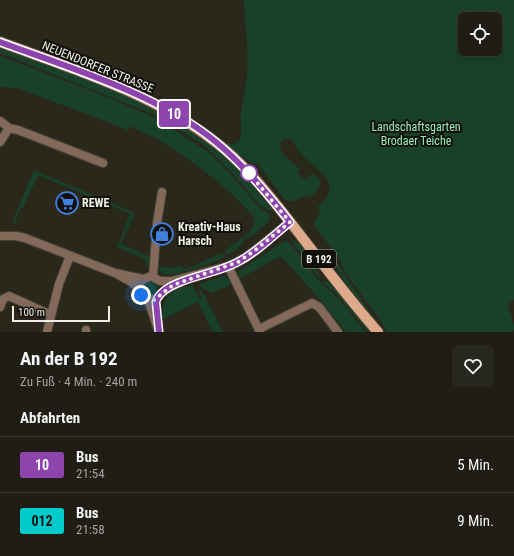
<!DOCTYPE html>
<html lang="de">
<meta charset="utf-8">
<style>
:root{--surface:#201e14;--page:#28271d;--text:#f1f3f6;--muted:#a2a2a0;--line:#3d3c34}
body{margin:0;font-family:"Roboto Condensed",sans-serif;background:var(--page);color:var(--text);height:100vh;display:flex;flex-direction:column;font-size:15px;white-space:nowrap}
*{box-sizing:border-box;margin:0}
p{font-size:13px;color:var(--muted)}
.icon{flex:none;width:22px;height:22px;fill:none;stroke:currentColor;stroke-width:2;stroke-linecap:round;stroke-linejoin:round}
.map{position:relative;height:332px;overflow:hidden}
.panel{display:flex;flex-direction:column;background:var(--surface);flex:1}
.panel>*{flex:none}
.badge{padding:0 8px;border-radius:3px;font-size:14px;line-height:26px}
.tools{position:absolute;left:458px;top:12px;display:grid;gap:8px}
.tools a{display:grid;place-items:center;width:44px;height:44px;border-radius:6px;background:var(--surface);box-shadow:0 2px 10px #0003,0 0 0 1px var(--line);font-size:20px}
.scale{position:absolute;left:12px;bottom:10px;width:98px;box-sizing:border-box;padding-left:4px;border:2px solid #f0efe6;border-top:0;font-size:11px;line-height:14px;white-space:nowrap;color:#f0efe6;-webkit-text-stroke:3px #11100b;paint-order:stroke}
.you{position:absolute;width:20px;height:20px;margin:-10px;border:3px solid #fff;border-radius:50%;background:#1a73e8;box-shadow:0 0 0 6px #1a73e833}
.map>.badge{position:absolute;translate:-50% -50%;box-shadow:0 0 0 2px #fff}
h2{padding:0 20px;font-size:15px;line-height:36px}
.round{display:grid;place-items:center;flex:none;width:42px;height:42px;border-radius:6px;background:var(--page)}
.head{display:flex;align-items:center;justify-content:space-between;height:68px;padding:0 20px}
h1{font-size:19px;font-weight:700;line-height:30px}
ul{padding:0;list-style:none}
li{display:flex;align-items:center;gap:12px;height:56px;padding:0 20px;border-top:1px solid var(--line)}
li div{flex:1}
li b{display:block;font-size:15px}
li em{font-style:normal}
li .badge{min-width:44px;font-weight:700;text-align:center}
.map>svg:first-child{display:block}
.green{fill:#194129;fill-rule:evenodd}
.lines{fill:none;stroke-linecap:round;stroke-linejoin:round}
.street-casing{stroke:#464437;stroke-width:10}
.primary-casing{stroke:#464437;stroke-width:12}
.street{stroke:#82695a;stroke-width:8}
.primary{stroke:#dfaa8c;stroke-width:10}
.line-casing{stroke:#fff;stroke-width:9}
.line{stroke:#8e44ad;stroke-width:6}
.walk{stroke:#f0efe6;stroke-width:4;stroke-dasharray:0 7.2}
.stop-dot{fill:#fff;stroke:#8e44ad;stroke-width:2}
.labels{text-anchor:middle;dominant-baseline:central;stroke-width:4;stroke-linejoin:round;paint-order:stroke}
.shield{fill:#11100b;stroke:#adaca4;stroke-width:1}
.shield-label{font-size:11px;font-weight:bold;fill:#f0efe6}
.street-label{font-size:12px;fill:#f0efe6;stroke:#11100b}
.park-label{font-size:12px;fill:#96f0b7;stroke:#11100b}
.poi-label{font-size:12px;font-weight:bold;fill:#f0efe6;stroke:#11100b;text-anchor:start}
</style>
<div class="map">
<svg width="514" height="332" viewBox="0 0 514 332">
<rect width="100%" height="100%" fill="#2a281b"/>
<path class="green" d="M244,0H514V299L508,305L514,325V330L511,332H387L381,321L347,275L339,258L314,225L316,218L320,211L318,207C346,181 317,172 301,154C297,149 295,143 290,139H284C272,149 292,162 300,169L297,172L305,180L313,173L320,180C319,189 315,194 308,198V195H306L293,202L284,199L257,163L253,164L197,125L0,39V35C79,67 158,89 226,143C231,144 236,145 239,140C243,134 240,120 241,113C242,102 245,93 246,82C250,55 245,28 244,0ZM465,19H495V49H465Z
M0,46C76,76 158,100 222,152C239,166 257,192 272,209L270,211L260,205L233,174L209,150L200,142L151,113L0,53Z
M0,56L97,93L147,114L160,121L207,151L232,176L259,207L268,213L270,217L269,222L248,239L247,237L243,240L244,242L233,252L228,254L225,251L250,232L255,219C227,184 190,160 153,136L152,137L130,126L128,130L18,88L0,87Z
M34,170L135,213L121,244L150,257L148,266L145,265L147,260L117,247L130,214L38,175L23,208L21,207L15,221L19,225L12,223Z
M294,240L302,246L320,276L319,278L293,243Z
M288,241L321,283L341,301L365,332H346L324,304L281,256L239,279V271L283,242Z
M222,253L225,256L223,258C213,263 175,277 164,274C160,273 160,270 159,267L171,268L181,266L184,270Z
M338,263L345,276L378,323L381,330L342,278L336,267Z
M224,276L228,278L231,284L224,288L223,287L212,293L203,289L199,284Z
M324,281H326L339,293L371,332H368L366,330L336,293L322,282Z
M144 288a7 7 0 1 1 14 0a7 7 0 1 1-14 0Z
M192,285L201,301L202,300L197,286L204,295L223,332H213L198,302L163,319C161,310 165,296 174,291C178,287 187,287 192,285Z"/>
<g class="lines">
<g class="street-casing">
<path id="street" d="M0,121L9,128
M0,142L9,128L18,130L103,163
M0,236H16L25,238L115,273
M228,266L260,332
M153,277L157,223L162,192
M139,289L131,282L115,273L143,279
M147,299H156L166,289L179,283
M0,307L3,299L9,296L51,315
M259,329L312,303L319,307L338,332
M47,332L59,284L70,256
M86,332V330
M159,332L149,303L139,291V285L142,280L151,276L160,281H172L228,266L245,258L290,222"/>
</g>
<g class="primary-casing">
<path id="primary" d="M0,42C73,69 152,93 214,141C244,163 268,194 291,223C319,259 347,297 378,332"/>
</g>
<use href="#street" class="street"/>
<use href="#primary" class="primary"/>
</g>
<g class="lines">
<g class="line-casing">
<path id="line" d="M0,42C70,68 158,94 216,142C244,165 268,194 290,222C273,236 256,253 236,263C218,272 197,275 178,283C170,286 158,293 156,302L159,332"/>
</g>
<use href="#line" class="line"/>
<path class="walk" d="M141,295L147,299L154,300L173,285L238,262L254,251L290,222L249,173"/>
</g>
<defs>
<g id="supermarket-ring" transform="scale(1.15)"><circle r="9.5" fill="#11100b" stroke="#3f7fe0" stroke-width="1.5"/><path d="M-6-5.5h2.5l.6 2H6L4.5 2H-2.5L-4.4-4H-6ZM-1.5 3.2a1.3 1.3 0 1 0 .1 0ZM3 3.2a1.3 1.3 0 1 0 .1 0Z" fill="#3f7fe0"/></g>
<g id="shop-ring" transform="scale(1.15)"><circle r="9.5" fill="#11100b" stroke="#3f7fe0" stroke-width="1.5"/><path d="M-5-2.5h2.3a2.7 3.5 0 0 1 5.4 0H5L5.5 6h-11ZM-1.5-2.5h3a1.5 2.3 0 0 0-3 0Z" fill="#3f7fe0"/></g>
</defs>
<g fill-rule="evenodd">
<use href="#supermarket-ring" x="67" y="203"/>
<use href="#shop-ring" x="162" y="234"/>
</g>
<circle class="stop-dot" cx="249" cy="173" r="8"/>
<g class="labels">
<rect class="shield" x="302" y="250" width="34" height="18" rx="3"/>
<g class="shield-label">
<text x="319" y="259">B 192</text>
</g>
<g class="street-label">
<text transform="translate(98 67) rotate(22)">NEUENDORFER STRASSE</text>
</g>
<g class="park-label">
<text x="416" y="127">Landschaftsgarten<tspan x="416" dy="14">Brodaer Teiche</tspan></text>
</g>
<g class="poi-label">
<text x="82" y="203">REWE</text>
<text x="178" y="227">Kreativ-Haus<tspan x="178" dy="14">Harsch</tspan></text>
</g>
</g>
</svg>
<div class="tools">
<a><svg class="icon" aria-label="locate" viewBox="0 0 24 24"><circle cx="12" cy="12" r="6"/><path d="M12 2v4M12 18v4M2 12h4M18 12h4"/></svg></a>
</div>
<div class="scale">100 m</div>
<div class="you" style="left:141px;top:295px"></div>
<b class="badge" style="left:174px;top:114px;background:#8e44ad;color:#fff">10</b>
</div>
<section class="panel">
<div class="head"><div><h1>An der B 192</h1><p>Zu Fuß · 4 Min. · 240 m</p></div><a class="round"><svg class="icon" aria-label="heart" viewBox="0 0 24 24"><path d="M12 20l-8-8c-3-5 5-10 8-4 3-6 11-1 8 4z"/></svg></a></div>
<h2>Abfahrten</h2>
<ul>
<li><span class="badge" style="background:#8e44ad;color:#fff">10</span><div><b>Bus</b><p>21:54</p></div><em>5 Min.</em></li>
<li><span class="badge" style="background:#0cc;color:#111">012</span><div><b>Bus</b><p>21:58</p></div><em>9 Min.</em></li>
</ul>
</section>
